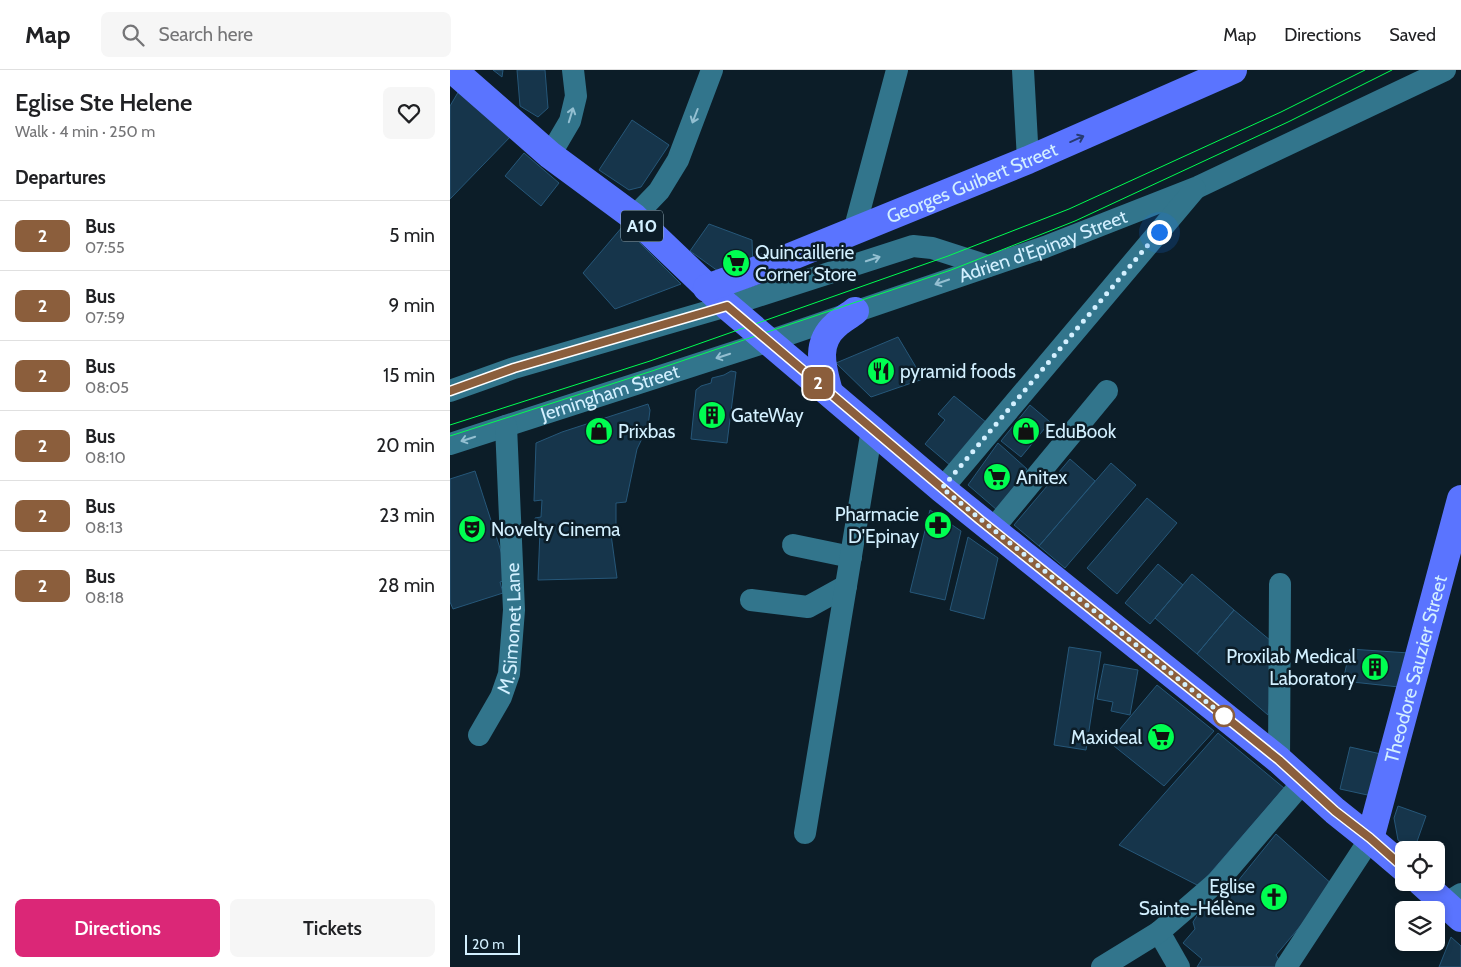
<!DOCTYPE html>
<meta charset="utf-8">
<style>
:root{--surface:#fff;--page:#f6f6f6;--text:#202124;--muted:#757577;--line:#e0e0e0;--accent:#db2777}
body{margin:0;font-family:Cabin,sans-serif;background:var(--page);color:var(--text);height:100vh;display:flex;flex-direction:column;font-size:19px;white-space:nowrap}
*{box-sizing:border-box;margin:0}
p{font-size:16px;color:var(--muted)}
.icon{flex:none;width:28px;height:28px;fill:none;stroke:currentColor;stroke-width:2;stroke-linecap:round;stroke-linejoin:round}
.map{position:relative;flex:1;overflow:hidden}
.details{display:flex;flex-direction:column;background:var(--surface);width:450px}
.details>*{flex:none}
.badge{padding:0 10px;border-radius:8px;font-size:18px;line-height:32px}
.buttons{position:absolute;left:945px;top:771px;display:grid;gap:10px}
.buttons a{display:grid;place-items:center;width:50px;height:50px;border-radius:8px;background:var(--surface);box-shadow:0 2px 8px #0003;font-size:25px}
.scale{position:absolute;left:15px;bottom:12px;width:55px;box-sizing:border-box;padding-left:5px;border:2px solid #d3f0ff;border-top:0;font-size:14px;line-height:18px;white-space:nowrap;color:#d3f0ff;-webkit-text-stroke:4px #0c1d28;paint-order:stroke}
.you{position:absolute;width:25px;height:25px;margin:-12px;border:4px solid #fff;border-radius:50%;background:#1a73e8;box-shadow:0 0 0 8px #1a73e833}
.map>.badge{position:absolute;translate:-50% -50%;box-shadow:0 0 0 2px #fff}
h2{padding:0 15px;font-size:19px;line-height:45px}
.round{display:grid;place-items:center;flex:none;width:52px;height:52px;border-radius:8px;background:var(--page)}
.head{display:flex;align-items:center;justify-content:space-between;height:85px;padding:0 15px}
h1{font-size:24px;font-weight:600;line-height:38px}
.button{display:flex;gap:10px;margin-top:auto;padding:10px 15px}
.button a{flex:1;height:58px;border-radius:8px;background:var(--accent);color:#fff;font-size:20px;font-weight:600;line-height:58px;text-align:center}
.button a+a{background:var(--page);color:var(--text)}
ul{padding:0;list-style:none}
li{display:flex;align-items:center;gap:15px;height:70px;padding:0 15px;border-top:1px solid var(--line)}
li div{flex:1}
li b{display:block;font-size:19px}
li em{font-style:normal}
li .badge{min-width:55px;font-weight:700;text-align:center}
header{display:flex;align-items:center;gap:30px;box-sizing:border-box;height:70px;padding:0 25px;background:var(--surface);border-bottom:1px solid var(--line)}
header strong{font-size:24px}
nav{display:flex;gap:28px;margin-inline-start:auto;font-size:18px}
.search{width:350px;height:45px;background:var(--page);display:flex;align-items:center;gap:12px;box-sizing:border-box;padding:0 18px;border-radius:8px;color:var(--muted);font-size:19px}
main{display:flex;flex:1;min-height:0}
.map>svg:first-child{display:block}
.building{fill:#16354b;stroke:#265779}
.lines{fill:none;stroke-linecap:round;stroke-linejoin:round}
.minor{stroke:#32758c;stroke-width:22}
.major{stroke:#5a74ff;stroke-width:28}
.tram{stroke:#00fe51;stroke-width:1}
.oneway{stroke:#93bfd1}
.oneway2{stroke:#273b73}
.line-casing{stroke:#fff;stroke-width:11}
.line{stroke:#8b5e3c;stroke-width:8}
.walk{stroke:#d3f0ff;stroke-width:5;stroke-dasharray:0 9}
.stop-dot{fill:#fff;stroke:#8b5e3c;stroke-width:2.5}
.labels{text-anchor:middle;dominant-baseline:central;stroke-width:5;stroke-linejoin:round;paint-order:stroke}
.shield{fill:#0c1d28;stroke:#97b1be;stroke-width:1}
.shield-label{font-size:18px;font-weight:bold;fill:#d3f0ff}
.street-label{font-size:19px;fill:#d3f0ff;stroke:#0c1d28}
.poi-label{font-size:19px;fill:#d3f0ff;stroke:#0c1d28;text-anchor:start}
</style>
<header>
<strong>Map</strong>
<div class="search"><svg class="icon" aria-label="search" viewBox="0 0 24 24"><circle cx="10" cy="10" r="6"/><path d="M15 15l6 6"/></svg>Search here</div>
<nav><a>Map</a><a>Directions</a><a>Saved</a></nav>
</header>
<main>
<section class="details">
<div class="head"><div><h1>Eglise Ste Helene</h1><p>Walk · 4 min · 250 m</p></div><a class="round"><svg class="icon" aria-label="heart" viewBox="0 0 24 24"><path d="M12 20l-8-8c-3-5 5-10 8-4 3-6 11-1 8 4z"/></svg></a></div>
<h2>Departures</h2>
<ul>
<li><span class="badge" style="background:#8b5e3c;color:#fff">2</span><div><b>Bus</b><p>07:55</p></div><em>5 min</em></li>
<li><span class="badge" style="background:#8b5e3c;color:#fff">2</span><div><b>Bus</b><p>07:59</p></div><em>9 min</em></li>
<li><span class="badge" style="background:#8b5e3c;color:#fff">2</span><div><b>Bus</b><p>08:05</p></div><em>15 min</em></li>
<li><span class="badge" style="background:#8b5e3c;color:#fff">2</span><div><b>Bus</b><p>08:10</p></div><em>20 min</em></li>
<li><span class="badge" style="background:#8b5e3c;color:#fff">2</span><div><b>Bus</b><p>08:13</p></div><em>23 min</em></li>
<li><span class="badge" style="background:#8b5e3c;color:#fff">2</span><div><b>Bus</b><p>08:18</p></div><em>28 min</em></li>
</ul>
<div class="button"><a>Directions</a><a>Tickets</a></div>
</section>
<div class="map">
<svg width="1011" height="897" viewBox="0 0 1011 897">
<rect width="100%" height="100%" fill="#0c1d28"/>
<path class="building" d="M43,0H53L52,7Z
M67,0H95L98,38L88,47L70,36Z
M10,19L63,64L0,129V36Z
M182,50L219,75L191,117L179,120L149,100Z
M74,83L109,113L91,136L55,106Z
M259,154L302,170L303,200L268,201L240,181Z
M173,156L231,214L165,239L133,203Z
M448,267L473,309L421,327L386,293Z
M281,301L286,302L277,373L241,369L246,320L251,316L261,313L262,308L274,305Z
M504,326L537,353L501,396L475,374L495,350L488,344Z
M198,334L200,340L198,356L187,379L176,432L166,433V456L160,457L167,508L88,510L90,461H85V448L91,447L92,430L84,431L86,373L112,362Z
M580,335L600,352L571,387L551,371Z
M548,373L577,399L547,440L518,415Z
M620,389L645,411L589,476L564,455Z
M661,393L686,415L615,498L589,476Z
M25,401L60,509L50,512L53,523L3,539L0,532V409Z
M697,428L727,453L667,524L637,498Z
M480,440L511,461L495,530L460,522Z
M518,467L548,488L534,549L500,540Z
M708,494L733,515L700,554L675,533Z
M742,504L784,540L747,584L705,548Z
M784,540L827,576L818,645L747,584Z
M619,577L651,582L636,680L604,675Z
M900,579L959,583L949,617L893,611Z
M654,594L688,600L680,645L661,641L663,632L647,629Z
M707,615L764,661L714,716L659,672Z
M768,663L834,718L749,816L669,775Z
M900,677L931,684L922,726L890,719Z
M948,736L976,746L964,780H961L948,770L944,748Z
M826,764L884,816L826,885L830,892L828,897H747L752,889L733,873L745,859L743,852L748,844L755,839L762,843Z
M1001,867L1011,876V897H989Z"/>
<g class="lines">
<g class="minor">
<path d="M573,0L578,90"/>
<path d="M100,85L120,51L126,26L123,0"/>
<path d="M184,147L209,121L228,90L262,0"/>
<path d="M404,161L447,0"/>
<path d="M0,321L64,298L277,236L463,176L482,178L538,196"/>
<path id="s1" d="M0,374L319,271L595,177L748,117L995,0"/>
<path d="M492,419L745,119"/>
<path d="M542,460L657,321"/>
<path d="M343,475L401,487"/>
<path d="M301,530L358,537L396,516"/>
<path id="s2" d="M29,665L51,627L59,604L64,540L56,356"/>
<path d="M829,690L830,514"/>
<path d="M355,763L422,359"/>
<path d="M995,834L1011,824"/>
<path d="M709,862L729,897"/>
<path d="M652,897L709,862L768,811L853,712"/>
<path d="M836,897L920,769"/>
</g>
<g class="major">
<path d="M3,0L100,85L184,147L277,236L492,419L829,690L885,741L920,769L954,798"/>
<path id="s3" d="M257,218L313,198L578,90L783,0"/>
<path d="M379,322C373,299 364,274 386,255C391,250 399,246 405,241"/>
<path id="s4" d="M920,769L1011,429"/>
<path d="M971,812L1011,848"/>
</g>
<path class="tram" d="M0,355L200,291L498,186L619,139L831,42L915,0
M0,366L202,301L501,200L625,151L838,52L942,0"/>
</g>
<defs><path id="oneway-shaft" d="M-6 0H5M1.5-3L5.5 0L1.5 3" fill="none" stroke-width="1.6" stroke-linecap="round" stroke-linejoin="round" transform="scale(1.25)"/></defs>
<g class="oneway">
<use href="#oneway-shaft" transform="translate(121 45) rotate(-73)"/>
<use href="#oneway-shaft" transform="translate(245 46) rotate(111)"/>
<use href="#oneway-shaft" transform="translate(423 189) rotate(-18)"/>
<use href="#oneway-shaft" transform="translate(492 212) rotate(161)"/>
<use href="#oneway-shaft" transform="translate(273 286) rotate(162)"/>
<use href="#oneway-shaft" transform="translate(18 369) rotate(162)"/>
</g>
<use class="oneway2" href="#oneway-shaft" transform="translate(627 69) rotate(-24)"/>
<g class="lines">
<g class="line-casing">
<path id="line" d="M0,321L64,298L277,236L530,450L829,690L885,741L920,768L954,798"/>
</g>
<use href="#line" class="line"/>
<path class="walk" d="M709,162L492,418L774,646"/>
</g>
<defs>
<g id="supermarket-disc" transform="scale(1.4375)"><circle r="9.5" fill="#00fe51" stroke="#0c1d28"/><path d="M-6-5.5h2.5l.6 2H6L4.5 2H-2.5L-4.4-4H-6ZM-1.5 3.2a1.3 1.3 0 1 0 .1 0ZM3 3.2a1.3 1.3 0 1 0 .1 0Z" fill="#111"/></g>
<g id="restaurant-disc" transform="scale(1.4375)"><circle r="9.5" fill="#00fe51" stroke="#0c1d28"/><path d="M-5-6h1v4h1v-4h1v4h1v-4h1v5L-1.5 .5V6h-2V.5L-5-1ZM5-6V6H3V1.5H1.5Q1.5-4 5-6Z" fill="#111"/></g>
<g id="building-disc" transform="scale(1.4375)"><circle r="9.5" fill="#00fe51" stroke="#0c1d28"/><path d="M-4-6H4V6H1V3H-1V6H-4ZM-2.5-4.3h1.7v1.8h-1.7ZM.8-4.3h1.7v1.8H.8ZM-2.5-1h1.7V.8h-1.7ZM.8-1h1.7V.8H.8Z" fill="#111"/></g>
<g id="shop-disc" transform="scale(1.4375)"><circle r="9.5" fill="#00fe51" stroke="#0c1d28"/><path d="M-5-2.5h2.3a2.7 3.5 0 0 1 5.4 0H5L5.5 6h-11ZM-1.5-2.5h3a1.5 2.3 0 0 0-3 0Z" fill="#111"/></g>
<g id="pharmacy-disc" transform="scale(1.4375)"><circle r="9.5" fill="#00fe51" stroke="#0c1d28"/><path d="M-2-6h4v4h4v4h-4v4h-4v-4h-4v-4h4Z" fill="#111"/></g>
<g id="theatre-disc" transform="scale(1.4375)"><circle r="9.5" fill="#00fe51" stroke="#0c1d28"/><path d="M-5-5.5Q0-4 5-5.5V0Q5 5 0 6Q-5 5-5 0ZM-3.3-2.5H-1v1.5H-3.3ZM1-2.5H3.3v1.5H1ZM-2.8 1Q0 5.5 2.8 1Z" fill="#111"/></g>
<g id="church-disc" transform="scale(1.4375)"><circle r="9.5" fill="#00fe51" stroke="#0c1d28"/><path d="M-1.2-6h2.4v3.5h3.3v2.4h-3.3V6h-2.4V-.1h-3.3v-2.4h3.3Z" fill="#111"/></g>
</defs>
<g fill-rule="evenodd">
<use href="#supermarket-disc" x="286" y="193"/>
<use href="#restaurant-disc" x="431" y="301"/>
<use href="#building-disc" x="262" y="345"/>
<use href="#shop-disc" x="149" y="361"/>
<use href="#shop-disc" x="576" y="361"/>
<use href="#supermarket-disc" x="547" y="407"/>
<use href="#pharmacy-disc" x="488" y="455"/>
<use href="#theatre-disc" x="22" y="459"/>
<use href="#building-disc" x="925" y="597"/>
<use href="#supermarket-disc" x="711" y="667"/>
<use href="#church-disc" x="824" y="827"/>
</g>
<circle class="stop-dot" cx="774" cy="646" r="10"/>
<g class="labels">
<rect class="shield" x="171" y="140.5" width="42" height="31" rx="4"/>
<g class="shield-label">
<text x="192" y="156">A10</text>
</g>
<g class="street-label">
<text stroke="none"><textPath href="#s3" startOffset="285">Georges Guibert Street</textPath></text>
<text stroke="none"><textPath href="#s1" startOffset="625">Adrien d'Epinay Street</textPath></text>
<text stroke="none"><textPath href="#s1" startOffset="168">Jerningham Street</textPath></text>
<text stroke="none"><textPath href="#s2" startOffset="114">M.Simonet Lane</textPath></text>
<text stroke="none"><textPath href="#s4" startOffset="176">Theodore Sauzier Street</textPath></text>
</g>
<g class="poi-label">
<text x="305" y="182">Quincaillerie<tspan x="305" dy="22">Corner Store</tspan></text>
<text x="450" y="301">pyramid foods</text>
<text x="281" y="345">GateWay</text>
<text x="168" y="361">Prixbas</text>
<text x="595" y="361">EduBook</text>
<text x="566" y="407">Anitex</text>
<text x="469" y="444" text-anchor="end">Pharmacie<tspan x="469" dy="22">D'Epinay</tspan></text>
<text x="41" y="459">Novelty Cinema</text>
<text x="906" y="586" text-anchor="end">Proxilab Medical<tspan x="906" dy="22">Laboratory</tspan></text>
<text x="692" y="667" text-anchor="end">Maxideal</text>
<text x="805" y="816" text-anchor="end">Eglise<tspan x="805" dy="22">Sainte-Hélène</tspan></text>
</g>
</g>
</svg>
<div class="buttons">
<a><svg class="icon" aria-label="locate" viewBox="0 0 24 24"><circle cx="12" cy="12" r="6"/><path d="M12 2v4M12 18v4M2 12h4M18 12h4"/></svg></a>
<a><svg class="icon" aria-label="layers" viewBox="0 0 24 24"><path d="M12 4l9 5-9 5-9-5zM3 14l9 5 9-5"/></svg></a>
</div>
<div class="scale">20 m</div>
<div class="you" style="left:709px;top:162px"></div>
<b class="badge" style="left:368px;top:313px;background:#8b5e3c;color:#fff">2</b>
</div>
</main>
